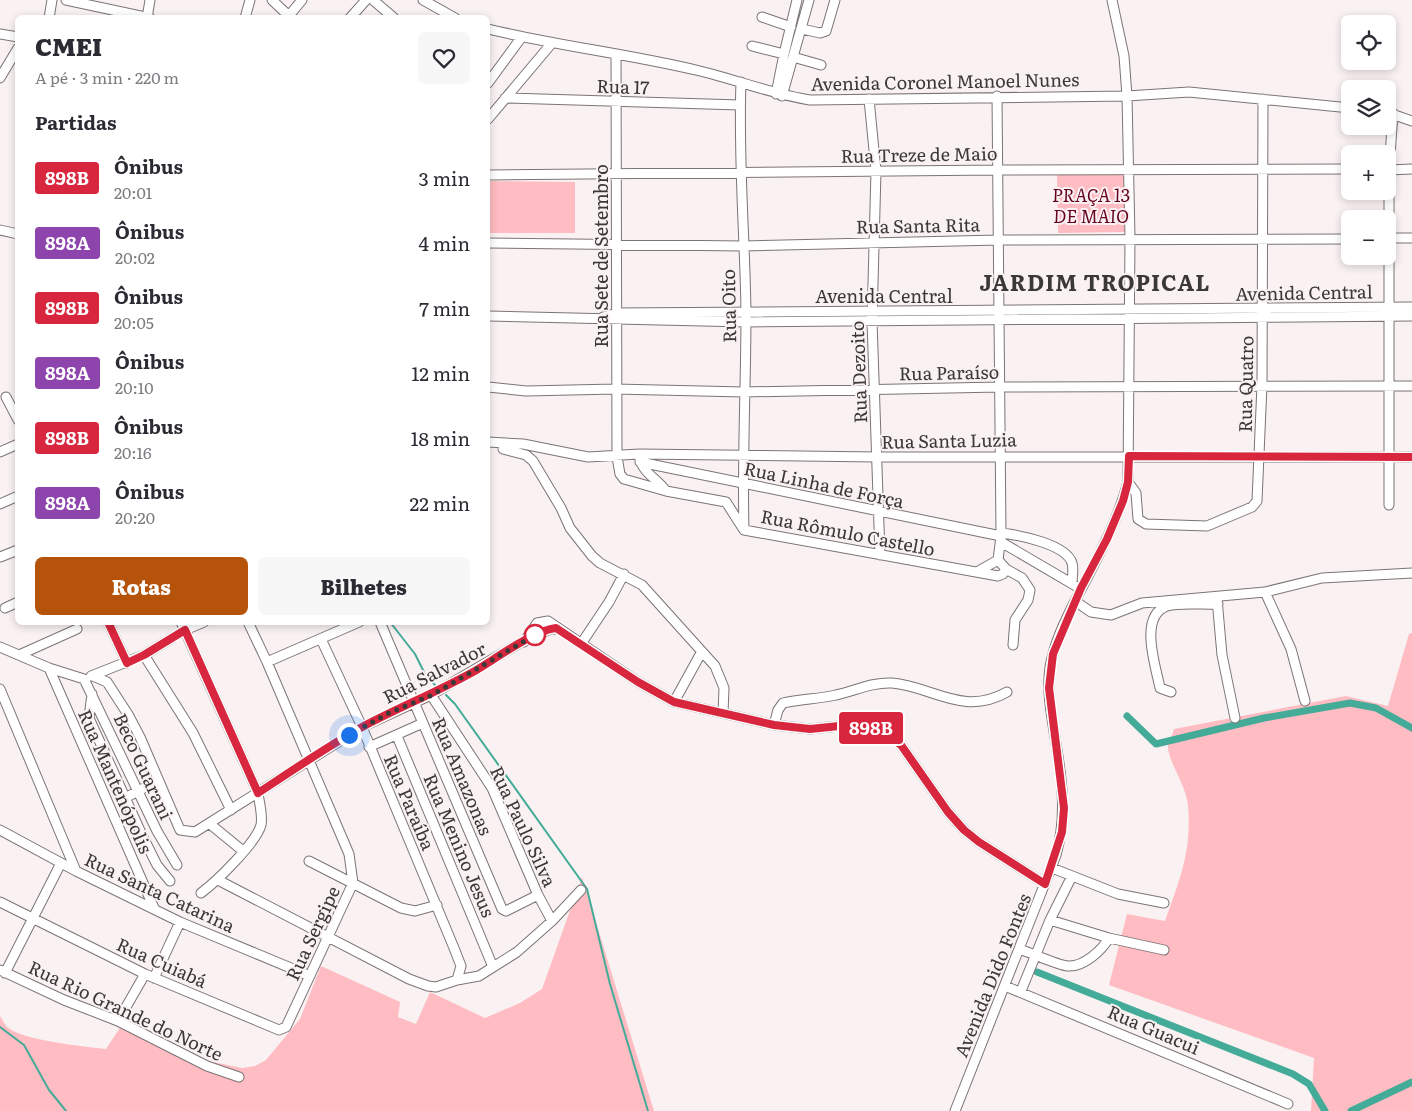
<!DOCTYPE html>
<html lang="pt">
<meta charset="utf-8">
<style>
:root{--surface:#fff;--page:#f7f7f7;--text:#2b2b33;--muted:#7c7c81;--accent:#b45309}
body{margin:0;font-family:Literata,serif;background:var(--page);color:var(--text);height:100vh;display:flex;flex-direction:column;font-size:19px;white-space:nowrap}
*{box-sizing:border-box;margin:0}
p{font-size:16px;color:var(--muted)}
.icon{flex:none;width:28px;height:28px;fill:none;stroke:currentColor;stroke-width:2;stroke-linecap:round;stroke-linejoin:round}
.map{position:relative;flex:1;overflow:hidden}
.details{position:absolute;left:15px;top:15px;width:475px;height:610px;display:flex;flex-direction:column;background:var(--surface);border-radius:8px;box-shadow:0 2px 8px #0003}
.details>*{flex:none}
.badge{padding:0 10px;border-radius:4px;font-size:18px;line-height:32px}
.buttons{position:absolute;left:1341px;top:15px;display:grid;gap:10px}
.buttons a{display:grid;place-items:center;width:55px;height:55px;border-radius:8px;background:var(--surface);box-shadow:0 2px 8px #0003;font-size:25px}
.you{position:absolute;width:25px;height:25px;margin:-12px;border:4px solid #fff;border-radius:50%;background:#1a73e8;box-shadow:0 0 0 8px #1a73e833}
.map>.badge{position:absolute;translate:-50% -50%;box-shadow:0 0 0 2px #fff}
h2{padding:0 20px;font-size:19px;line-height:45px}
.round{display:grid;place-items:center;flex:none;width:52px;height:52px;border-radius:8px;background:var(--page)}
.head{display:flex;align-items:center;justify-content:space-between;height:85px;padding:0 20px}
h1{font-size:24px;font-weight:800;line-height:38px}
.action{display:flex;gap:10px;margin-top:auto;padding:10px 20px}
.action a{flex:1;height:58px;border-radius:8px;background:var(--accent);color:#fff;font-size:20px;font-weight:800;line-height:58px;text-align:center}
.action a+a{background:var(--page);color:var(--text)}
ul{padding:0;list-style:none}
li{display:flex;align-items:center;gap:15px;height:65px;padding:0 20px}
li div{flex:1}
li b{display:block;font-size:19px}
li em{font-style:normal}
li .badge{min-width:55px;font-weight:700;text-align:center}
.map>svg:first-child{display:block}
.green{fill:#ffbcc2}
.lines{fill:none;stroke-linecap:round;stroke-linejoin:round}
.stream{stroke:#43ab98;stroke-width:2}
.canal{stroke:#43ab98;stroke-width:7}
.minor-casing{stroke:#7c7474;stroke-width:11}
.minor{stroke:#fff;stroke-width:9}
.line-casing{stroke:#fff;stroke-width:11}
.line{stroke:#d7263d;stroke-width:8}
.walk{stroke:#3b3838;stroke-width:5;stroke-dasharray:0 9}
.stop-dot{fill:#fff;stroke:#d7263d;stroke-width:2.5}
.labels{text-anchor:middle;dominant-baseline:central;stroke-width:4;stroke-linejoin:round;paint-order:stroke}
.street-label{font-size:18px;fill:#3b3838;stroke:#faf1f2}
.park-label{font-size:18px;font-style:italic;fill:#65001f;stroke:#faf1f2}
.district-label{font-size:22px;font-weight:bold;letter-spacing:1px;fill:#3b3838;stroke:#faf1f2}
</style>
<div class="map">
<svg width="1412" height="1111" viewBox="0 0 1412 1111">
<rect width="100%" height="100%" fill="#faf1f2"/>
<path class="green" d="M1057,175H1124L1125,232L1058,233Z
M488,181L575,182V233H488Z
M1412,633V1111H1311L1314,1058L1109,985L1127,914L1165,921C1180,879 1192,851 1188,805C1186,785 1168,761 1168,747C1168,741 1173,735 1174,729L1346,696L1388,706L1409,634Z
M582,877L654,1111H0V1016C2,1019 4,1023 6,1026C19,1040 86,1047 106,1049L123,1023L203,1060L242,1068L255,1066L266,1060L300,1019L321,966L400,1002L398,1017L416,1024L430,992L485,1018L520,1003L542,989Z"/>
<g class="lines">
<path class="stream" d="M17,111H18
M390,622L415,654L426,676L437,687
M446,695L455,704L587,889L610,984L648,1111
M0,1027L24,1045L49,1090L66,1111"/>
<path class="canal" d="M1127,716L1156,744L1264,718L1350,703L1376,708L1412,728
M1037,972L1293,1074L1309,1084L1325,1111
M1351,1111L1412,1082"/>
<g class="minor-casing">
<path id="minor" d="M66,0L150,18
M272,0L291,18
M373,0L394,18
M423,0L455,18
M762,17L791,27
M49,18L52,0
M147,18L150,0
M245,18L250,0
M287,18L302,0
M350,18L366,0
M488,29C558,46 630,54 700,71C737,80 772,94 810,100L1127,96L1189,92L1350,108
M802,29L820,33L826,31L835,0
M0,34L18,37
M752,46L784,54L797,0
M616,55L617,457L620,474L624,479L666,491
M793,57L821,65
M0,78L18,48
M741,82C738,159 745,236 746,313C746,385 742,458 744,530
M488,83L521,38
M776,94L784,54
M782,96L809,0
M505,98L740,105
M869,99L876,171L872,321L880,555
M1389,113L1412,121
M488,119L552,43
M1388,170L1412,169
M488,175L998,170L1350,169
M0,230L18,234
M1388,238H1412
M488,243L744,246L999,240L1350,239
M488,316L746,322L1412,316
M603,317L617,313L1412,307
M488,387L526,391L615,389L744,392L1000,387L1412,386
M6,397L18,420
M488,442L523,444L588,457L639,454L878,457H1412
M503,449L526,455L533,461L561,508L570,528L592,556L600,563L642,585L715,666L724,688L723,713
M0,452L18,444
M639,454C641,473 656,477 666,491L726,502L744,530L998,576L1003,574L1006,569L998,560L1001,536L997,96
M640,462L1001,536
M1128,482L1136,493L1138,519L1146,524L1207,526L1252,507L1257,501L1262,385L1263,99
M0,504L18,496
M1389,505V170L1393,113
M1001,533C1019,535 1066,544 1072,563C1074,570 1072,577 1072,583
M1001,542L1076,586
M0,557L18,550
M1006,569L1022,578L1030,590L1028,600L1015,620L1013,645
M977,572L998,560
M1265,592L1291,649L1305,701
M1217,599L1222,655L1235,718
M1075,601L1091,612L1111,615L1142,603L1265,592L1322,578L1412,573
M5,608L18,602
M108,622L127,663
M181,622L258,793C259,802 263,815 261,825C256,843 217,881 201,893
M380,622L502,909L506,911L538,895
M185,630L204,622
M321,639L362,727L454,948L461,966L457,980
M524,642L537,623L548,621L638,682L674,702L774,725L810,729L849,725L868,726L887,734L901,745L948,812L964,830L979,842L1045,884
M581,644L609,602L624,574
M0,647L49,668L84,679
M19,655L77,629
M144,655L193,733L231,810
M267,662L359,622
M49,668L154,908
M91,676L144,655L172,638
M93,676L107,682L129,716L140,737L180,830L195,832L362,727L431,695L532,636L551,629H560
M84,679L157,831L177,865
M0,689L76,871
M1171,692L1160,688C1156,667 1138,616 1167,606C1180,602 1204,605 1218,604
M92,694L89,718L142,835L157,865L170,881
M431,695L492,788L538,895L552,921
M674,702L701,653
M774,725L778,710L783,703C801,699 819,699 836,695C855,691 872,682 892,683C932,686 963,717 1007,692
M397,736L493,967
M369,747L423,723
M125,798L157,781
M210,824L243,851
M0,830L76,871L180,922L310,976
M309,861L401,908L415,911L437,905
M1052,868L1118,894L1164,903
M218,880L409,979L428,986L436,987L457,980L479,976L517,952L552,921L581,890
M0,902L145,974L279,1030L286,1027L353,883L349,854L267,662L248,622
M1050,920L1109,938L1164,950
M1019,949C1032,953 1057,965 1068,966C1084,967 1102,950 1109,938
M0,970L64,1000L118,1021L207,1066L239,1077
M5,973L61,863
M154,978L180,922
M1005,986L1288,1104
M1021,991L1050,920L1072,876
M118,1021L145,974
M955,1111L1056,855C1066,820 1063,786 1057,750C1053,722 1046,695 1050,667C1054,644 1064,623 1074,603C1094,564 1117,524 1128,482L1130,238L1127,96L1124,56L1112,0"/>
</g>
<use href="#minor" class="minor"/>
</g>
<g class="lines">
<g class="line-casing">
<path id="line" d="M108,622L127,663L144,655L185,630L258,793C293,770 328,746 364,726C400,707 437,692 473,672C494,660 534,630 556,628L638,682L674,702L774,725L810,729L849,725L868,726L886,734L901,745L948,812L964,830L979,842L1045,884L1062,832L1064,808L1049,688L1053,654L1081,588L1107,539L1123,501L1128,482L1129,456L1412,457"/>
</g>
<use href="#line" class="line"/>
<path class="walk" d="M349,735L389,713L432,695L535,635"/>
</g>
<circle class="stop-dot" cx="535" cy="635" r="10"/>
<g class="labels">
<g class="street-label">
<text transform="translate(945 81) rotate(-1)">Avenida Coronel Manoel Nunes</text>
<text transform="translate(623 86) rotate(2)">Rua 17</text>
<text transform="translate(919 154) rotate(-1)">Rua Treze de Maio</text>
<text transform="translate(918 225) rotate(-1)">Rua Santa Rita</text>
<text transform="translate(600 256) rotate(-90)">Rua Sete de Setembro</text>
<text transform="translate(1304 292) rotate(-1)">Avenida Central</text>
<text x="884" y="295">Avenida Central</text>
<text transform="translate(728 306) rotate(-91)">Rua Oito</text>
<text transform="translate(858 372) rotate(-92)">Rua Dezoito</text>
<text transform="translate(949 372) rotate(-1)">Rua Paraíso</text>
<text transform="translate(1245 384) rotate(-89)">Rua Quatro</text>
<text transform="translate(949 440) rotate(-1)">Rua Santa Luzia</text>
<text transform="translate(824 484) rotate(12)">Rua Linha de Força</text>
<text transform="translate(848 532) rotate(11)">Rua Rômulo Castello</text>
<text transform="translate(434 672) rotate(-27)">Rua Salvador</text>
<text transform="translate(144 766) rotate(65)">Beco Guarani</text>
<text transform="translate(463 776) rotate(67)">Rua Amazonas</text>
<text transform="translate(116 781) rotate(66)">Rua Mantenópolis</text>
<text transform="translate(410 802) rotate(67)">Rua Paraíba</text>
<text transform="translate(524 826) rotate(65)">Rua Paulo Silva</text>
<text transform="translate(460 845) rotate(67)">Rua Menino Jesus</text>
<text transform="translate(160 892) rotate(25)">Rua Santa Catarina</text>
<text transform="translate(312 933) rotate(-65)">Rua Sergipe</text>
<text transform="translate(162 962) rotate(24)">Rua Cuiabá</text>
<text transform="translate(992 975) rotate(-68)">Avenida Dido Fontes</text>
<text transform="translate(126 1010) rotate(25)">Rua Rio Grande do Norte</text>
<text transform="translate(1154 1029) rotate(23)">Rua Guacui</text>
</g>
<g class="park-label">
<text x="1091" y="194">PRAÇA 13<tspan x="1091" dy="21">DE MAIO</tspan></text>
</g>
<g class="district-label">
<text x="1095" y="281">JARDIM TROPICAL</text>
</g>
</g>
</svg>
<div class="buttons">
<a><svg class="icon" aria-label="locate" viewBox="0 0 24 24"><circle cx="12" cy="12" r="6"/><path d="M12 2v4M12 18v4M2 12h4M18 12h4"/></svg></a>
<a><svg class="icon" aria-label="layers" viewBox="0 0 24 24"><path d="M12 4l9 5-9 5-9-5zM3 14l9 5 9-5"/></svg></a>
<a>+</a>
<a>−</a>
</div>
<div class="you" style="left:349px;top:735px"></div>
<b class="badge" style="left:871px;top:728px;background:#d7263d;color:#fff">898B</b>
<section class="details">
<div class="head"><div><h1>CMEI</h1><p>A pé · 3 min · 220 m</p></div><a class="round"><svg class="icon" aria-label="heart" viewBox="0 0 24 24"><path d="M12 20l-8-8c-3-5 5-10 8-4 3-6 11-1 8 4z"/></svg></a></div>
<h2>Partidas</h2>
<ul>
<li><span class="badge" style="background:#d7263d;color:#fff">898B</span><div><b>Ônibus</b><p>20:01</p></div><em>3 min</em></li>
<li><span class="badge" style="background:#8e44ad;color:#fff">898A</span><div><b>Ônibus</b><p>20:02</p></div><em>4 min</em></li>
<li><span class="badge" style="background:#d7263d;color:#fff">898B</span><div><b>Ônibus</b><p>20:05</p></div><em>7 min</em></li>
<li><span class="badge" style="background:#8e44ad;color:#fff">898A</span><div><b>Ônibus</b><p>20:10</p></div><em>12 min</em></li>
<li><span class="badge" style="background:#d7263d;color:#fff">898B</span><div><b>Ônibus</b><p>20:16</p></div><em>18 min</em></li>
<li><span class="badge" style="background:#8e44ad;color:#fff">898A</span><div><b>Ônibus</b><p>20:20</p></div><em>22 min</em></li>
</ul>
<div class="action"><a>Rotas</a><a>Bilhetes</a></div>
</section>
</div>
